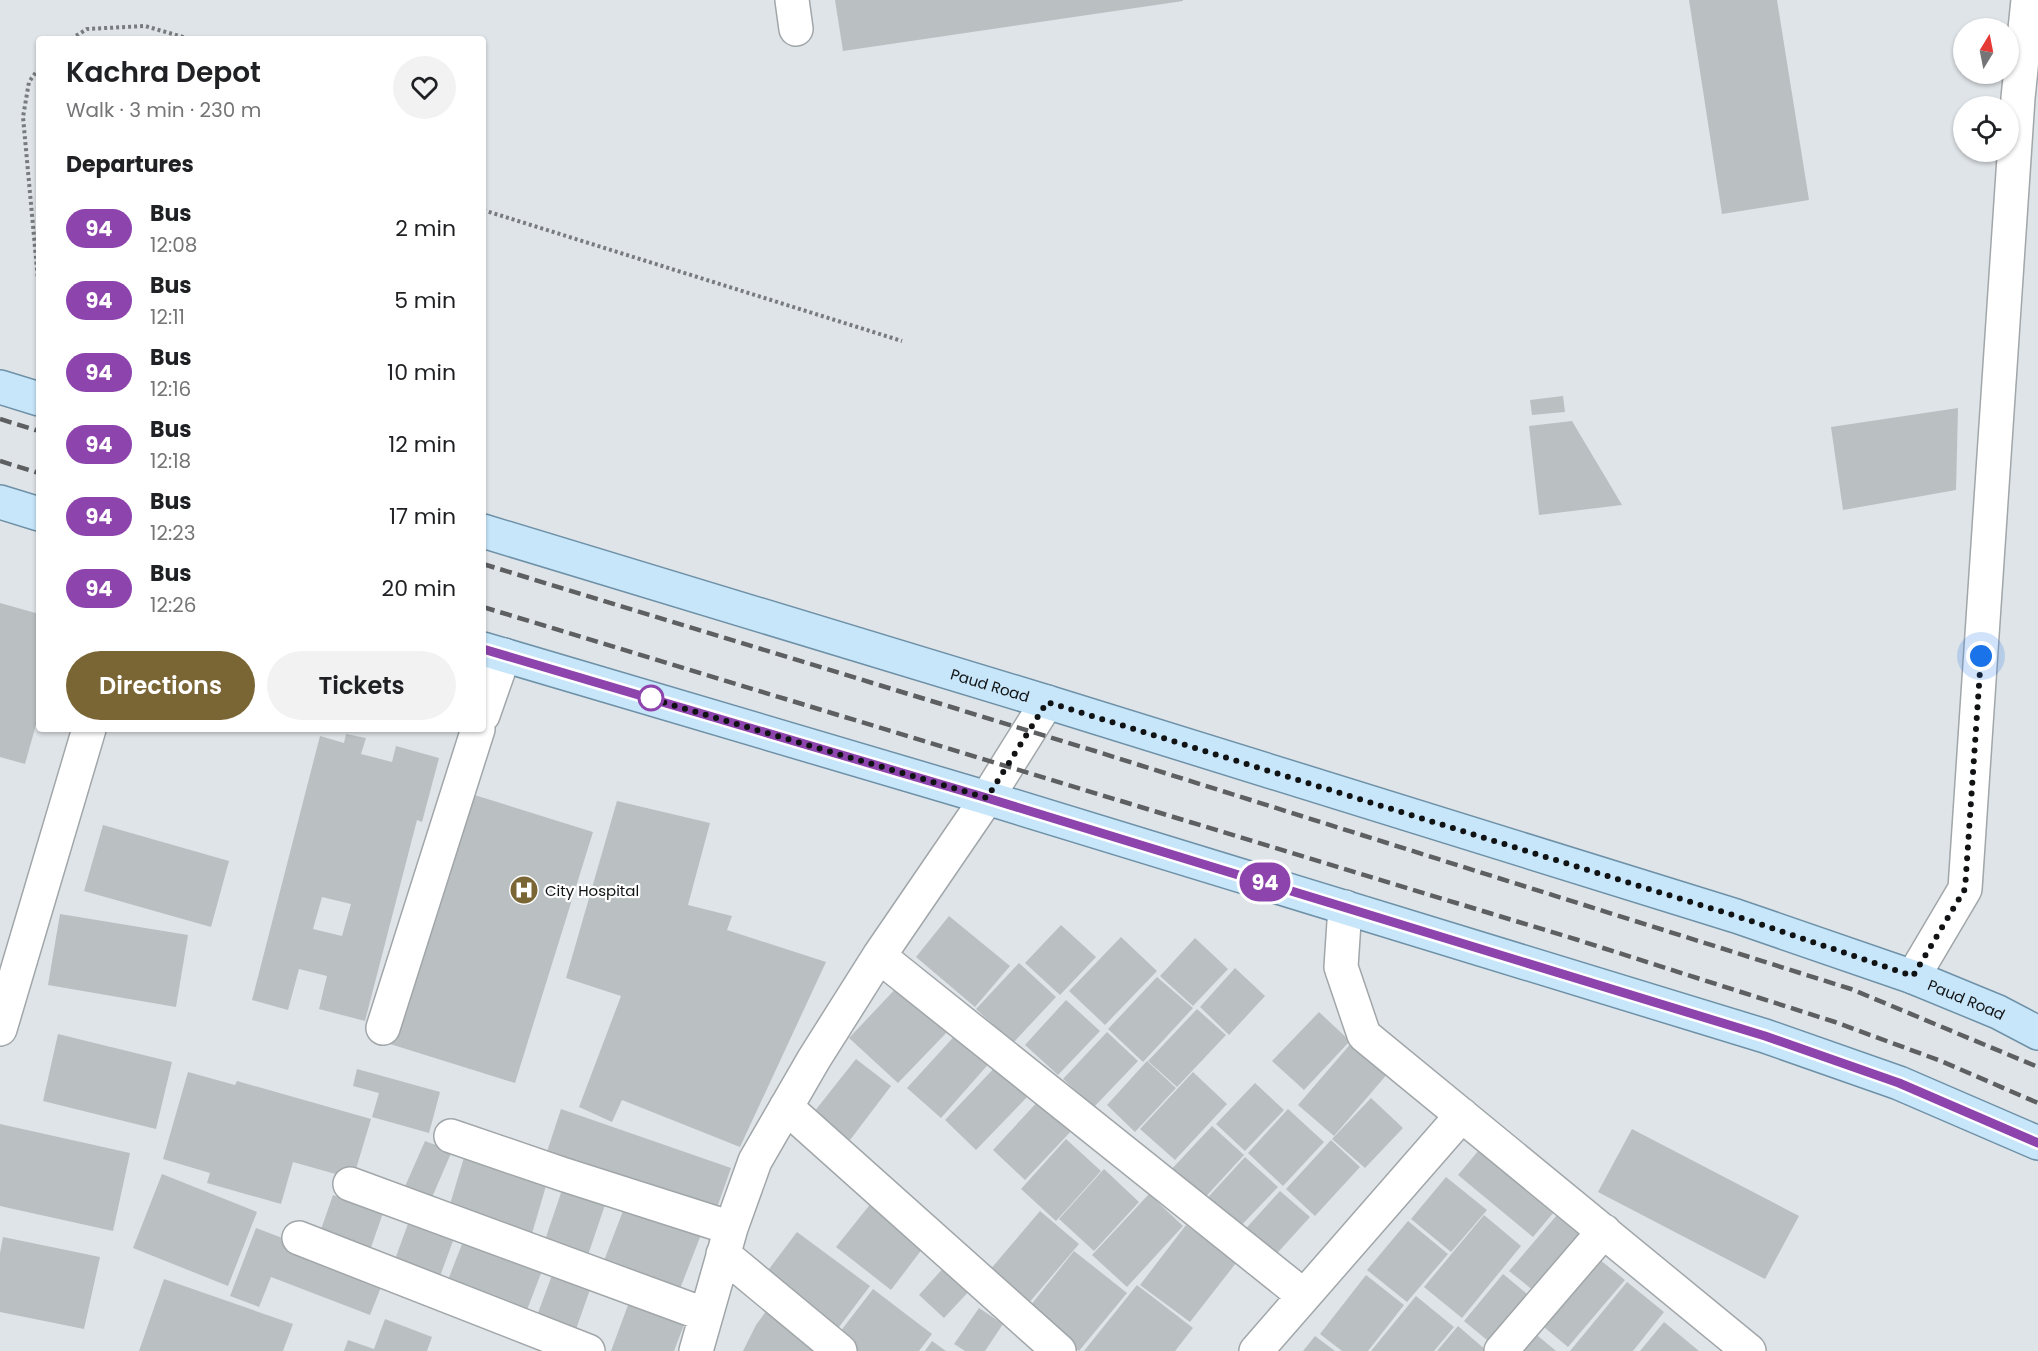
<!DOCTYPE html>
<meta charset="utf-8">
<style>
:root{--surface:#fff;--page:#f2f2f2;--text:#202124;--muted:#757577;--accent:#7a6635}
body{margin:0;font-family:Poppins,sans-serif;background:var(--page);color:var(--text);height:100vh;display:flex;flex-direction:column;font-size:22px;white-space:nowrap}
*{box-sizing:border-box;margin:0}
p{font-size:20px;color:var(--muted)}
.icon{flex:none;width:33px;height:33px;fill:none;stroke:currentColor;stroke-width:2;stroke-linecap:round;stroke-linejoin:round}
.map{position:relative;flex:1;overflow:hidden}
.details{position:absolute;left:36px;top:36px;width:450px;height:696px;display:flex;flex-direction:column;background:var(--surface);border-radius:6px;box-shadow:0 2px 4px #0004}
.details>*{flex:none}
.badge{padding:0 12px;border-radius:20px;font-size:21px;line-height:39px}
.needle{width:39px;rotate:10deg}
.fabs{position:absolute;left:1953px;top:18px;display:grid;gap:12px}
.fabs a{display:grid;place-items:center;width:66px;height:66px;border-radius:50%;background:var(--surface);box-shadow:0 2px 4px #0004;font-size:30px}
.you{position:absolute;width:30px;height:30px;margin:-15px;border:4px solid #fff;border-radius:50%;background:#1a73e8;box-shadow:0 0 0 9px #1a73e833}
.map>.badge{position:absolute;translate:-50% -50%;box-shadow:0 0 0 3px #fff}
h2{padding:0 30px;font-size:22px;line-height:54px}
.round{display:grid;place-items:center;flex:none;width:63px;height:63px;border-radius:32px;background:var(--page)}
.headline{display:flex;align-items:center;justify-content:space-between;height:102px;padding:0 30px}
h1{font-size:28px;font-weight:600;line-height:45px}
.primary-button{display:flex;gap:12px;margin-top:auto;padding:12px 30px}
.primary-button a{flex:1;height:69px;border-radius:36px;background:var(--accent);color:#fff;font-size:24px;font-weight:600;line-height:69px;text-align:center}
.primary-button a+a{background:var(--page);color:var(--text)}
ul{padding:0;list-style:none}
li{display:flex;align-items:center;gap:18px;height:72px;padding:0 30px}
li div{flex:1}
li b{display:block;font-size:22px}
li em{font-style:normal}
li .badge{min-width:66px;font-weight:700;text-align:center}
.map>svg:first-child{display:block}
.building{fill:#babfc2;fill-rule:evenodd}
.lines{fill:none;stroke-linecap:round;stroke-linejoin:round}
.minor-casing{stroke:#a1a6a9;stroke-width:36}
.major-casing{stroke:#6f91a7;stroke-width:36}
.path{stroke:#797c7e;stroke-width:4;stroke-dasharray:3 3;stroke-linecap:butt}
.minor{stroke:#fff;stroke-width:33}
.major{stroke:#c7e6fa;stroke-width:33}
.rail{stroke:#5d5f61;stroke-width:4.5;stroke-dasharray:12 6;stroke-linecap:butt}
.line-casing{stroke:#fff;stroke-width:14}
.line{stroke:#8e44ad;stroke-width:9}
.walk{stroke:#111213;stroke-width:6;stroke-dasharray:0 10.8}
.stop-dot{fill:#fff;stroke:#8e44ad;stroke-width:3}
.labels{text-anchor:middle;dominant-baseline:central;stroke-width:4.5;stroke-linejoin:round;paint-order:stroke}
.street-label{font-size:15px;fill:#111213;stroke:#fff}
.poi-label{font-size:15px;fill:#111213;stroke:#fff;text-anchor:start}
</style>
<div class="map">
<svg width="2038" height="1351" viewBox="0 0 2038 1351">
<rect width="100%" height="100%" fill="#dfe4e8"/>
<path class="building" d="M835,0H1183V1L843,51Z
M1689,0H1777L1809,200L1722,214Z
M1563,396L1565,412L1532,415L1530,400Z
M1958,408L1956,490L1843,510L1831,427Z
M1572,421L1622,505L1539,515L1529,426Z
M0,603L39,614V714L25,764L0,757Z
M346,734L366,738L361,754L392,762L396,746L439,758L422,822L417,820L365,1021L319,1009L327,976L299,969L288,1010L252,1000L320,736L344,743ZM322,897L351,904L342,936L313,929Z
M468,793L593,832L515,1083L390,1044Z
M617,801L710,823L688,905L732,916L727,930L826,962L740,1147L622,1100L612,1122L579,1107L621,996L566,978Z
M103,825L229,861L211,927L84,891Z
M60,914L188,935L176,1007L48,985Z
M949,916L1010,966L975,1007L916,957Z
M1061,925L1096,957L1060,995L1025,963Z
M1121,937L1157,971L1105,1025L1069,991Z
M1195,938L1228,969L1193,1006L1160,976Z
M1019,963L1056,997L1013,1043L976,1009Z
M1235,968L1265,996L1229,1035L1200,1007Z
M1157,977L1193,1008L1143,1062L1108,1029Z
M901,983L950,1029L898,1083L849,1038Z
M1066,1000L1100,1031L1058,1075L1025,1045Z
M1197,1009L1226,1035L1177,1087L1148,1061Z
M1319,1012L1350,1041L1304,1090L1272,1061Z
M959,1031L992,1060L941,1118L907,1088Z
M1107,1032L1138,1061L1094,1107L1063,1079Z
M58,1034L172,1062L156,1129L43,1101Z
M1353,1041L1389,1072L1334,1136L1298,1105Z
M856,1059L891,1086L850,1140L814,1112Z
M1147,1061L1176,1088L1135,1132L1107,1105Z
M998,1064L1030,1094L976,1150L945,1120Z
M357,1069L440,1092L429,1133L372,1117L379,1093L353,1086Z
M188,1072L235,1085L237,1081L371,1119L353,1179L293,1162L281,1204L207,1183L210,1173L163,1159Z
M1193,1072L1227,1104L1175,1160L1140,1129Z
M1255,1083L1284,1110L1245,1151L1216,1124Z
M1041,1098L1074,1128L1025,1180L993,1150Z
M1371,1098L1403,1128L1365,1168L1332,1139Z
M561,1109L731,1168L713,1219L544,1161Z
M1288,1109L1324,1142L1283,1186L1248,1153Z
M0,1124L130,1153L113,1231L0,1206Z
M1212,1126L1244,1155L1200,1203L1168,1173Z
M1632,1129L1799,1216L1765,1279L1598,1192Z
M1066,1139L1101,1171L1056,1221L1021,1189Z
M1331,1140L1360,1167L1315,1216L1286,1189Z
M425,1141L452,1151L430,1202L403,1191Z
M1484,1144L1559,1206L1533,1237L1458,1175Z
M465,1154L548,1179L531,1237L448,1211Z
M1245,1157L1278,1187L1233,1234L1201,1205Z
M1104,1169L1139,1202L1094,1251L1059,1219Z
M162,1174L257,1212L228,1286L133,1248Z
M1446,1177L1487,1210L1451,1252L1411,1219Z
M563,1187L606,1202L587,1258L544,1243Z
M1280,1191L1310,1217L1269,1262L1240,1235Z
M1149,1194L1183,1226L1127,1287L1092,1255Z
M333,1195L383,1213L368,1256L318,1238Z
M872,1202L926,1244L891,1290L836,1247Z
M626,1203L702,1232L678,1294L602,1266Z
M1040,1211L1079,1244L1028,1304L989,1271Z
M412,1213L457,1230L439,1279L394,1262Z
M1484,1215L1521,1246L1462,1318L1424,1287Z
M1557,1215L1591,1243L1544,1299L1509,1271Z
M1408,1221L1448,1254L1407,1302L1367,1270Z
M1186,1225L1236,1263L1190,1322L1140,1285Z
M256,1228L385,1277L370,1315L271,1277L259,1307L230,1296Z
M797,1232L870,1286L833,1335L760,1281Z
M3,1237L100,1257L84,1329L0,1312V1253Z
M464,1239L545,1263L525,1315L446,1285Z
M1074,1251L1127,1293L1079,1351L1026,1311Z
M1589,1251L1625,1280L1568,1347L1533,1318Z
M946,1265L972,1288L944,1318L919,1295Z
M555,1267L593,1281L574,1335L535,1321Z
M1503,1274L1538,1303L1499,1350L1464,1321Z
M1366,1275L1404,1305L1368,1351H1342L1320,1334Z
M164,1279L293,1324L283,1351H139Z
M1627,1282L1664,1312L1633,1351H1570Z
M1137,1285L1193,1328L1175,1351H1084Z
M873,1289L932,1334L919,1351H847L833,1341Z
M1416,1296L1454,1327L1434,1351H1371Z
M631,1297L687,1317L674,1351H611Z
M769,1307L818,1343L812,1351H743L756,1325Z
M979,1308L1003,1324L985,1351H965L954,1344Z
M385,1319L432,1337L427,1351H344L348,1340L374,1349Z
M1664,1322L1699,1351H1640Z
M1525,1325L1556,1351H1503Z
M1458,1326L1487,1351H1437Z
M1315,1336L1335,1351H1303Z
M932,1341L946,1351H925Z"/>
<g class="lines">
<g class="minor-casing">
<path id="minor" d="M792,0L796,29
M483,715L504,655
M1345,907L1341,967L1364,1035L1749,1351
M879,956L1304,1296
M1913,977L1965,889L2018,98L2028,0
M383,1028L478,729
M0,1029L89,729
M786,1107L1059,1351
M451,1136L562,1174L731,1228
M350,1184L706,1315
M299,1238L588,1351
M723,1254L840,1351
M696,1351L731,1228L755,1161L814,1059L879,956L987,798L1047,702
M1256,1351L1462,1115
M1501,1351L1604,1231"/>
</g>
<g class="major-casing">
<g id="major">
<path d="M0,387L39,399"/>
<path d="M0,502L39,514"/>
<path id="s1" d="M483,531L1047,702L1736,916L1913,977L1998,1012L2038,1033"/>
<path d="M483,649L987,798L1765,1036L1899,1083L2038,1143"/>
</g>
</g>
<path class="path" d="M71,39L87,29L145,26L190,39
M39,68L29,82L23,117L39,291
M483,210L902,341"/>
<use href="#minor" class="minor"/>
<use href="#major" class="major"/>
<path class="rail" d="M0,419L39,431
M0,461L39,473
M483,564L1095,751L1851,989L2038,1067
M483,607L1578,940L1835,1022L1941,1061L2038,1103"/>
</g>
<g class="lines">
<g class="line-casing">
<path id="line" d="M483,649L987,798L1765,1036L1899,1083L2038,1143"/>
</g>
<use href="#line" class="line"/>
<path class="walk" d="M651,698L642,696L987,798L1047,702L1736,916L1913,976L1965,889L1981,656"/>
</g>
<defs>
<g id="hospital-disc" transform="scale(1.5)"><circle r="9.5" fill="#7a6635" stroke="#fff"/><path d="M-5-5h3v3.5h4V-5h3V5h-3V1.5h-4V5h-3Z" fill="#fff"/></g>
</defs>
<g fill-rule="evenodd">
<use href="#hospital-disc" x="524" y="890"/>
</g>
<circle class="stop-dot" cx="651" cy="698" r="12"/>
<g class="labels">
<g class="street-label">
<text stroke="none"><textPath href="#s1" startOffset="530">Paud Road</textPath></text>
<text stroke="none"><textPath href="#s1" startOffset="1556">Paud Road</textPath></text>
</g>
<g class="poi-label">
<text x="545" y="890">City Hospital</text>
</g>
</g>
</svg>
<div class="fabs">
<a><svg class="needle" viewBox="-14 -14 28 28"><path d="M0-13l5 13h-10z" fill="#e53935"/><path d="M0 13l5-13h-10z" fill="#757577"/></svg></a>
<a><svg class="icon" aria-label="locate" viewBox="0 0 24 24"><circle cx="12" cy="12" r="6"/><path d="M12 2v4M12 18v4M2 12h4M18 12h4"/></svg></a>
</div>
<div class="you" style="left:1981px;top:656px"></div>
<b class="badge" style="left:1265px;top:882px;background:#8e44ad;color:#fff">94</b>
<section class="details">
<div class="headline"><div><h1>Kachra Depot</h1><p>Walk · 3 min · 230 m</p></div><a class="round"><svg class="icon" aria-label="heart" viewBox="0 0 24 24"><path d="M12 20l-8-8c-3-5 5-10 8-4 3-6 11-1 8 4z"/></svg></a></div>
<h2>Departures</h2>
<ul>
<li><span class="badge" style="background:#8e44ad;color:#fff">94</span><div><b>Bus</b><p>12:08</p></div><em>2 min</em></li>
<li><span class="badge" style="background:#8e44ad;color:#fff">94</span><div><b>Bus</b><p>12:11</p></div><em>5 min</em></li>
<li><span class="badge" style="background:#8e44ad;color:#fff">94</span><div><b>Bus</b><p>12:16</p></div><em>10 min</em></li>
<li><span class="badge" style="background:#8e44ad;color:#fff">94</span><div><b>Bus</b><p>12:18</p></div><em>12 min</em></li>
<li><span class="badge" style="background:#8e44ad;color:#fff">94</span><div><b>Bus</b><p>12:23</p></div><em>17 min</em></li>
<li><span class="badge" style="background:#8e44ad;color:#fff">94</span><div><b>Bus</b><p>12:26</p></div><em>20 min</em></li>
</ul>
<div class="primary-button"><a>Directions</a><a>Tickets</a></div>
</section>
</div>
